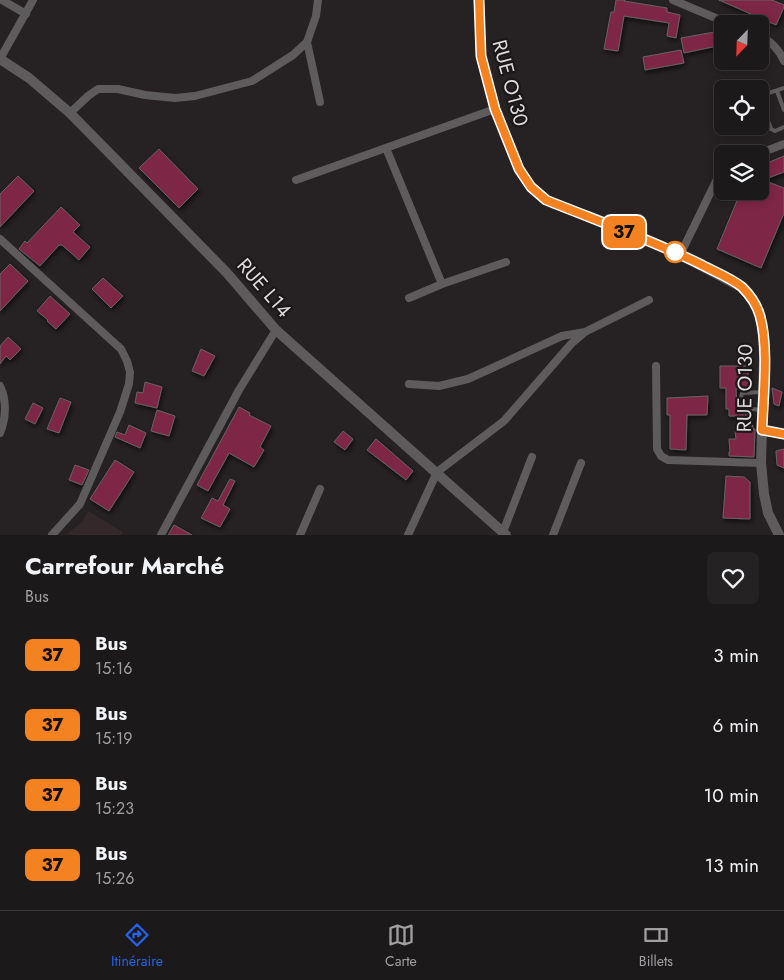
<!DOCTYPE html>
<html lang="fr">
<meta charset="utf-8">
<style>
:root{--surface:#1c191a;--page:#252223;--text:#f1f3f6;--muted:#a0a0a2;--line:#3a3839;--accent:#2563eb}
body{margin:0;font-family:Jost,sans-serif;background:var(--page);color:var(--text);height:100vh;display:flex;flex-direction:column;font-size:19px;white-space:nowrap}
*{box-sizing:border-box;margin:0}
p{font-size:16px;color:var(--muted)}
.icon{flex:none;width:28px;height:28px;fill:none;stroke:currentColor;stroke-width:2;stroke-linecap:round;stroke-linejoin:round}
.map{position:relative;height:535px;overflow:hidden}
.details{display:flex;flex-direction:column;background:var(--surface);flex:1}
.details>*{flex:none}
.badge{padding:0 10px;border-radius:8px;font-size:18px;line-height:32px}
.needle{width:32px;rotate:203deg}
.controls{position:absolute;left:714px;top:15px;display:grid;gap:10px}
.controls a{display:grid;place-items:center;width:55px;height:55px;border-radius:8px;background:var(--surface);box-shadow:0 2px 8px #0003,0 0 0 1px var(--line);font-size:25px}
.map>.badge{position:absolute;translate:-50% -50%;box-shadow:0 0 0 2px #fff}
.round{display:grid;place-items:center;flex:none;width:52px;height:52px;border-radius:8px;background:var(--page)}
.head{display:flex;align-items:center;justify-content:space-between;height:85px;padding:0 25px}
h1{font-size:24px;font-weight:700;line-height:38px}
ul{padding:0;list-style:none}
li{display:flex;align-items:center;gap:15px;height:70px;padding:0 25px}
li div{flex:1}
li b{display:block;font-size:19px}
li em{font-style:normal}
li .badge{min-width:55px;font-weight:700;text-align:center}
.menu{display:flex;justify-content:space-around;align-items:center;height:70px;border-top:1px solid var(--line);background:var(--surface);font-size:14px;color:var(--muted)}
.menu a{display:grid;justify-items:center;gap:2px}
.menu .on{color:var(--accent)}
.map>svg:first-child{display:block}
.built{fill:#33282a}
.building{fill:#7e2644;stroke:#676263;filter:url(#shadow)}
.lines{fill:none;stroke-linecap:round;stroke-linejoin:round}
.service{stroke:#5d5b5c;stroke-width:4}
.minor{stroke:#5d5b5c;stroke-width:8}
.tertiary{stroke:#5d5b5c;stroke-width:10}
.line-casing{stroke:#fff;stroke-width:11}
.line{stroke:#f58220;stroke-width:8}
.stop-dot{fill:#fff;stroke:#f58220;stroke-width:2.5}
.labels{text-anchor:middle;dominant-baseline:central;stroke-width:4.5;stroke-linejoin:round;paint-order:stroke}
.street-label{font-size:20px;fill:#dedbdc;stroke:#1c1819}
</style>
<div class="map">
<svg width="784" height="535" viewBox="0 0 784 535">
<defs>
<filter id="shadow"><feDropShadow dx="1.5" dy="2.5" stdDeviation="2.5" flood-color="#0009"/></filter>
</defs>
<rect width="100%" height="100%" fill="#262122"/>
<path class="built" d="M88,511L123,532L121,535H69L68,533L82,522Z"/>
<path class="building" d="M616,0H625L624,1L667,8V12L680,15L676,38L667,36L669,23L624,16L618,51L604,49L611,12H614Z
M719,0H772L784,5V7L776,25Z
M720,31L722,45L684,53L681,38Z
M681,50L684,63L645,70L643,57Z
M159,149L198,189L179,208L139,168Z
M784,156V172L763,180L784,188V213L761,268L717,249L741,191H760V166Z
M18,176L34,191L0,227V194Z
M61,207L80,225L73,232L90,247L79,260L62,245H59L40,266L19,249L25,241L27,243Z
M10,264L28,281L0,311V274Z
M103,278L123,296L111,308L92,289Z
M50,296L70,314L56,329L47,321L48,320L37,311Z
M8,337L21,349L10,360L6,356L0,364V346Z
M201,349L215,356L204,376L192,371Z
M720,366H748V389H736L737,406L743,411V416H729V409H726V388H720Z
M145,382L162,387L157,408L135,403L137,392L143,393Z
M772,388L782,392L779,406L774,404Z
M708,396L707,415H687L686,450L670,449V415H667V398Z
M60,398L71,402L59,433L47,429Z
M33,403L43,408L35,424L25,419Z
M239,407L250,413L249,415L271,426L260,447L264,450L254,467L229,453L208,491L197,485Z
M157,410L175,416L169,436L151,431Z
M745,412L751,413L753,429H755L754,457L729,456V452H730L729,439H736L735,431L747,430Z
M129,425L146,433L140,448L115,437L117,432L125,435Z
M343,431L353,439L345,450L334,442Z
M376,439L413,471L406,480L367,450Z
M784,449V468L777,465L776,451Z
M115,460L134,472L109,511L90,499Z
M75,465L89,470L82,485L69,480Z
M726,476L744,477L750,482V519L723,518Z
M230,479L235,481L223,505L230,509L220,527L201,518L212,498L218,501Z
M174,525L192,535H168Z"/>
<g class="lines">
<path class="service" d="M784,88L763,95L761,97V101L771,129L775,131L784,127
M777,91L784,110
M740,401L742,393L762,392
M740,405L745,408L760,410"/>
<path class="minor" d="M2,0L26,14
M673,0L730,24
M760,36C770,40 780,51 784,61
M307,42L320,102
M0,59L33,0
M70,113L88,96L98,89H118L145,95L175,98L195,96L252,81L293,55L307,42L316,16L318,0
M386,148L442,284
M758,154L784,144
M296,180L495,109
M0,239L121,349L127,361L130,372L129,384L120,412L80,504L52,535
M680,255L719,175L722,171
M409,298L442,284L506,262
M656,366L657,449L661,456L668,460L761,463
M409,384L439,386L468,379L562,336L585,332
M0,386C7,400 6,419 0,433
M503,532L532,457
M161,535L239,390L276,330
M300,535L320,489
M408,535L437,472L504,421L571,344L585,332L649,300
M553,535L581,463"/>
<path class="tertiary" d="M479,0L481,56L495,109L519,169L531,187L547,200L685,257L741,287L753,299L760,315L763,333L764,358L761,463L764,494L768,513L779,535
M0,59L29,78L70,113L227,273L276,330L506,535
M762,430L784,434"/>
</g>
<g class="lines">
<g class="line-casing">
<path id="line" d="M479,0L481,56L495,109L519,169L531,187L546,200C598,221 652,240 702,265C715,272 731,278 742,287C750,295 757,305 760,316C769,348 763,397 762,430L784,434"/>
</g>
<use href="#line" class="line"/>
</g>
<circle class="stop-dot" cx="675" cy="252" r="10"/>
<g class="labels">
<g class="street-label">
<text transform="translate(510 83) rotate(75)">RUE O130</text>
<text transform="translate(264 288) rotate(49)">RUE L14</text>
<text transform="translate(745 388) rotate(-89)">RUE O130</text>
</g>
</g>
</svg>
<div class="controls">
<a><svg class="needle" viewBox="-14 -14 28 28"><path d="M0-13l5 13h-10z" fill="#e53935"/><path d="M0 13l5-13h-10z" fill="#a0a0a2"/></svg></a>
<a><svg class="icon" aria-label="locate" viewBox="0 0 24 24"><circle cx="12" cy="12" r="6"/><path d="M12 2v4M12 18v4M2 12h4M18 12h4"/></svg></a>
<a><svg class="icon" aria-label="layers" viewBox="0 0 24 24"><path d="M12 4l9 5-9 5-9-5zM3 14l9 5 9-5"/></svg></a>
</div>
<b class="badge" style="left:624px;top:232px;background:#f58220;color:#111">37</b>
</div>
<section class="details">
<div class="head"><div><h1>Carrefour Marché</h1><p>Bus</p></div><a class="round"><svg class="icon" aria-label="heart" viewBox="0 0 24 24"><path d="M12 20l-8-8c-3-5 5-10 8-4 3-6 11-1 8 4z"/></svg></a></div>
<ul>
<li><span class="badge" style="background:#f58220;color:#111">37</span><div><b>Bus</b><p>15:16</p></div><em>3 min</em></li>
<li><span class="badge" style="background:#f58220;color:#111">37</span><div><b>Bus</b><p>15:19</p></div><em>6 min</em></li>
<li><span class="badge" style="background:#f58220;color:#111">37</span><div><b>Bus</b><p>15:23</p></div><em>10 min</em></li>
<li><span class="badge" style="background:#f58220;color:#111">37</span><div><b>Bus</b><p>15:26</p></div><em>13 min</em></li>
</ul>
</section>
<nav class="menu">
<a class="on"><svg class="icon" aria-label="directions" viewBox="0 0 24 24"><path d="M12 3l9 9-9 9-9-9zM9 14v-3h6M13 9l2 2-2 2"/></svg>Itinéraire</a>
<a><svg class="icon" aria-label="map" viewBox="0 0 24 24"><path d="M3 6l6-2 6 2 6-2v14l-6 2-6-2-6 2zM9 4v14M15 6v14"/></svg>Carte</a>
<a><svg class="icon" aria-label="tickets" viewBox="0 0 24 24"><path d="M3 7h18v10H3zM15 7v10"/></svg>Billets</a>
</nav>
